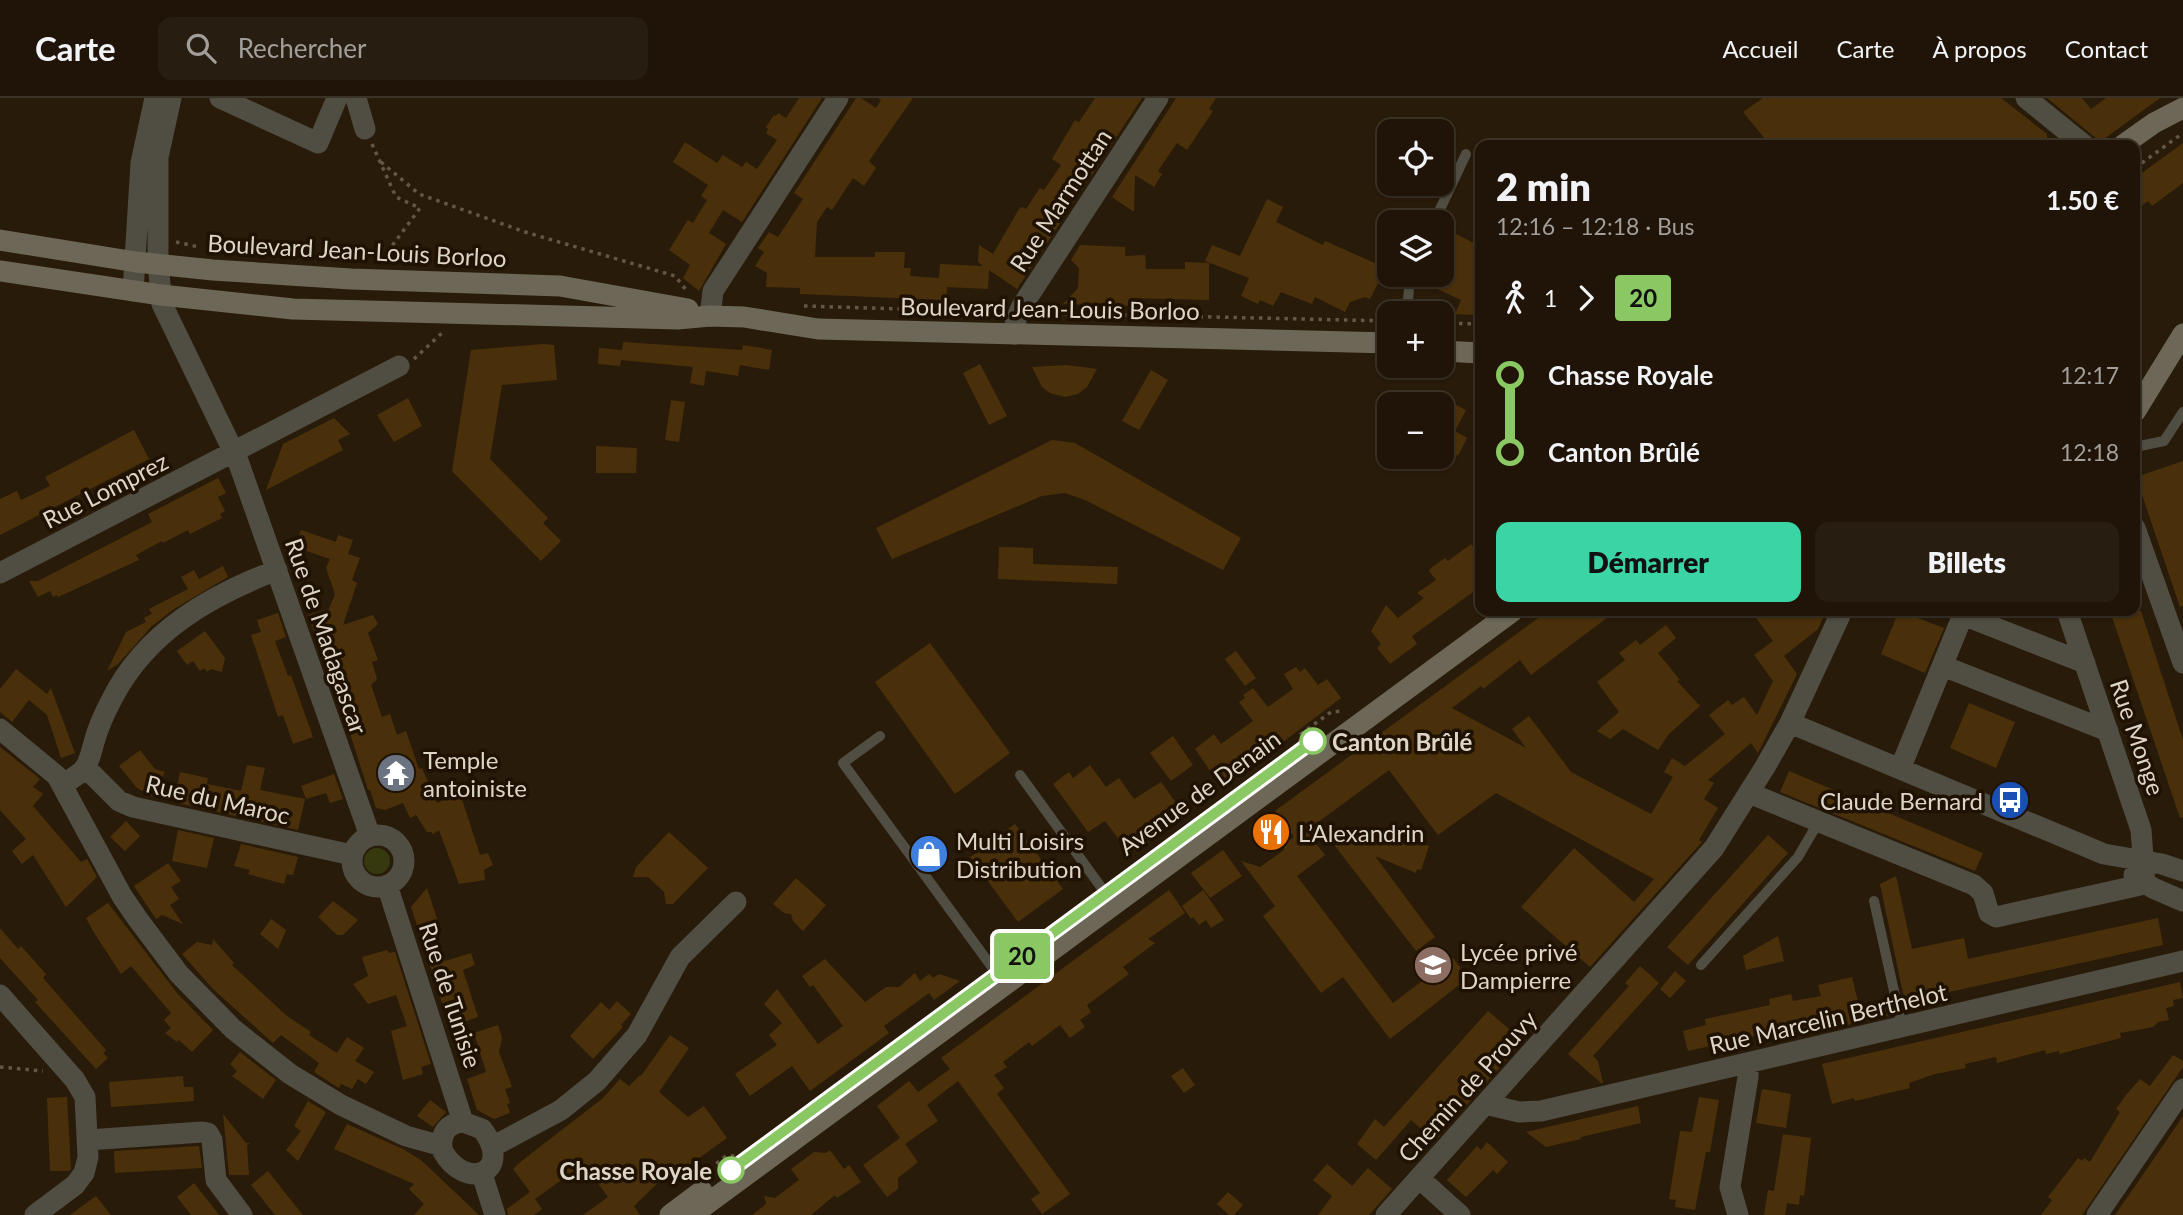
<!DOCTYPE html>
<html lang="fr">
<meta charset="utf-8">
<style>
:root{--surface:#1f1407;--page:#271d11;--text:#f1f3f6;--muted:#a19e9b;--line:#3c3328;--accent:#3ad4a5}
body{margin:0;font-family:Lato,sans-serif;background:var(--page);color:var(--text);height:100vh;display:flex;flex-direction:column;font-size:26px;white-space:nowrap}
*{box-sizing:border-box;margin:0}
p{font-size:23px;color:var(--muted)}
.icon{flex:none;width:38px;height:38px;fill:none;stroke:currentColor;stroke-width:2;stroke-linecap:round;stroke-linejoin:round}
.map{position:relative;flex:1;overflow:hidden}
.sheet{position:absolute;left:1475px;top:42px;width:665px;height:476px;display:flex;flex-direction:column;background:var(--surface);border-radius:14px;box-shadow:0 2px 5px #0004,0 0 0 2px var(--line)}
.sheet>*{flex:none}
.badge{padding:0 14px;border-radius:5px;font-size:24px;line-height:46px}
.tools{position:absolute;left:1377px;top:21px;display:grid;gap:14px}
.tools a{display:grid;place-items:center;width:77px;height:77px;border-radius:14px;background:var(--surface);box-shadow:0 2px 5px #0004,0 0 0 2px var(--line);font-size:35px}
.map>.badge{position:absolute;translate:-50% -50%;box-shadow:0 0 0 4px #fff}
.legs{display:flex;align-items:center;gap:10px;height:77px;padding:0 21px;font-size:23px}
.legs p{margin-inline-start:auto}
.overview{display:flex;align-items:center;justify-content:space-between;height:119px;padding:0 21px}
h1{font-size:38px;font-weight:800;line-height:52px}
.cta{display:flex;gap:14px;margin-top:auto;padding:14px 21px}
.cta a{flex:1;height:80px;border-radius:14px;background:var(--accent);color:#111;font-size:28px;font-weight:800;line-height:80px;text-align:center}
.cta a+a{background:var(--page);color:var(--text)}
ul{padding:0 21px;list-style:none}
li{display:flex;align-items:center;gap:24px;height:77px;font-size:26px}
li i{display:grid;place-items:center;width:10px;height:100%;margin:0 9px;background:currentColor}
li i::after{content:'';width:18px;height:18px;margin:-9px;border:5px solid;border-radius:50%;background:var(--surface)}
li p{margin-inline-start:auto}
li:first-child i{background:linear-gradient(#0000 50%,currentColor 0)}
li:last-child i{background:linear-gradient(currentColor 50%,#0000 0)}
header{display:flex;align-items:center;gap:42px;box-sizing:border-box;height:98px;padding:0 35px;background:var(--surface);border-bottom:2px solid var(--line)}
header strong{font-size:33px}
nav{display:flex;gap:38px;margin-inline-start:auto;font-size:24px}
.search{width:490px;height:63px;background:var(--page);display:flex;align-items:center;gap:18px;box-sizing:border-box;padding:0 24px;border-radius:14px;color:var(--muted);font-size:26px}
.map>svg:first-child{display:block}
.green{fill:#36380e}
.building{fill:#4a300a}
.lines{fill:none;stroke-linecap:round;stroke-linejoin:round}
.path{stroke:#635746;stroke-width:3.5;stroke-dasharray:3.5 5;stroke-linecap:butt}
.service{stroke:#504d43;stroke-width:10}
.minor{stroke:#504d43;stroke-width:21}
.secondary{stroke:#6c6757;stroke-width:21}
.line-1-casing{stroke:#fff;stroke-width:16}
.line-1{stroke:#8ac864;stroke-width:10}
.stop-1-dot{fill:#fff;stroke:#8ac864;stroke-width:3.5}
.labels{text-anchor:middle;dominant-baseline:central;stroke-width:7;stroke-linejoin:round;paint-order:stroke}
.street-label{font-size:24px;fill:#ded5c9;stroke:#1f1202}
.stop-label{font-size:24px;font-weight:bold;fill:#ded5c9;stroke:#1f1202;text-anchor:start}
.poi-label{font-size:24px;fill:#ded5c9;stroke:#1f1202;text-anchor:start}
</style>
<header>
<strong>Carte</strong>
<div class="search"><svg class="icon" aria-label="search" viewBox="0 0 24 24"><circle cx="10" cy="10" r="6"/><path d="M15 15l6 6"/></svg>Rechercher</div>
<nav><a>Accueil</a><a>Carte</a><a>À propos</a><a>Contact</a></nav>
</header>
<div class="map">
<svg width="2183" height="1117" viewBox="0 0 2183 1117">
<rect width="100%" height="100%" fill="#291b09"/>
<path class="green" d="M364 763a13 13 0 1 1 26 0a13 13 0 1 1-26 0Z"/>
<path class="building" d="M799,0H822L742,124L723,112L709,135L726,146L699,193L683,180L690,167L669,152L688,122L693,125L707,102L701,98L708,87L673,64L685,44L717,65L723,57L742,69L746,64L757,71L777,42L766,35L768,31L766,29L774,17L776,18L778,15L786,20Z
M856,0H861L876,10L881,2L878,0H913L869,63L876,70L864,88L853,80L832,112L827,109L817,124L815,159H875V154H905L904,170H911L910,178L939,180L940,166L983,168L978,164L979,147L993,156L1019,111L1022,109L1026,111L1040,90L1044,92L1061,67L1052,61L1075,22L1079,24L1095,0H1142L1017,191L989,172L988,191L947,189L946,202L800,196V190L766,189L767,175L755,168L764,154L758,150L769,134L778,139L803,101L794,95Z
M1176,0H1216L1209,11L1213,13L1187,52L1177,45L1158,73L1162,76L1154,89L1135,77L1134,114L1112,99Z
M1763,0H2001L2047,36V44L2042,47H1770L1743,14Z
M2047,0H2082L2091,11L2106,0H2160L2104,41H2097Z
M2183,45V85L2152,108L2148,103L2135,113V80Z
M1267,101L1283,109L1276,124L1323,147L1325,143L1386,170L1370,201L1365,199L1350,204L1345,214L1315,199L1312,206L1281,194L1273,208L1260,202L1258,206L1241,198L1249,180L1205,163L1212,147L1240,158Z
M1456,136L1480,148V202L1473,217L1455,216L1461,202L1431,188L1437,177H1442V166Z
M1080,147L1125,149V158L1145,157L1146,171H1185V164L1209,165V202L1130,200V208L1063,206L1078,190L1079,170L1071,162Z
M623,244L742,252L743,247L772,252L769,272L740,267L738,278L706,273L704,288L690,285L693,269L621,262L620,268L598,266L599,250L622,252Z
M543,246L554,247L557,282L502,287L490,361L548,420L543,425L561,443L541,463L452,373L471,252Z
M980,266L1007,318L989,327L963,275Z
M1067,267L1097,271L1087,289L1078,296L1065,299L1050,295L1042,289L1032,269Z
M1151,272L1168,282L1139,332L1122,323Z
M1417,292H1437L1438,306H1417Z
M408,300L422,328L394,344L377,317Z
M1442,300L1466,312L1455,333L1467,340L1458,358L1445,351L1442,357Z
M671,302L685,304L679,344L665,342Z
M334,320L350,336L338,342L343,352L266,392L283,346Z
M134,332L149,361L0,437V401L17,393L21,402L50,388L45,379Z
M1052,342L1075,345L1241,440L1223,472L1085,402L1065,395L1042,398L892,461L876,430Z
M596,348L637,350L636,375H596Z
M2183,363V508L2180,509L2136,379Z
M218,380L226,395L218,399L225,413L220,416L222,420L190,436L188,432L163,445L162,443L136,457L139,462L58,499L57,497L53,499L50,493L38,499L29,483H38L152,424L148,416Z
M301,432L336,444L338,437L353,442L348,456L360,460L352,482L357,485L343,527L373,517L378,526L368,535L378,562L372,564L377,581L371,587L382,619L390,616L397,637L406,633L419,671L422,670L437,705L460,695L480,757L488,755L493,767L484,772L485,782L459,786L439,732L433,736L431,734H427L416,717L410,720L403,705L385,712L376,710L370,692H368L349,632L357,629L343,588H341L339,582L332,584L308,517L329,511L335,496L326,470L330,461L295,449Z
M1471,446L1480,459V489L1412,538L1417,546L1390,566L1377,550L1381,546L1371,533L1386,507L1398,520L1424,500L1417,495L1436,482L1429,473L1431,470L1445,460L1448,463Z
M999,449L1033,450V466L1118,469L1117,486L998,481Z
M223,468L228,479L174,511L152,528L118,566L107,573L126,534L146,524L144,520L152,516L149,511L188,491L181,479L194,472L199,481Z
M1557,513H1616L1531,577L1520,562L1483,591L1481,588L1452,610L1526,650L1512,631L1529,618L1571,674L1651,716L1673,679L1664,674L1672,660L1685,668L1725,636L1709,617L1728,602L1732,607L1744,599L1757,617L1773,583L1754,557L1773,543L1751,513H1826L1818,531L1784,558L1797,576L1758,655L1751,645L1708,682L1714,685L1704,701L1718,710L1699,742L1702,744L1590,869L1521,809L1574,750L1634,804L1654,781L1496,695L1438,737L1389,672L1306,733L1325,757L1297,778L1393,905L1453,860L1468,880L1390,941L1343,879L1321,895L1263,818L1275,808L1241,763L1260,769L1284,752L1285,745L1294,739L1275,713L1545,515L1548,519Z
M1899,513L1944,530L1925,575L1881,556Z
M2110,513H2141L2183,642V719L2180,720Z
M278,515L286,539L275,543L288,578L291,577L313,639L293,646L283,617L278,619L251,537L261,534L257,522Z
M1666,527L1676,540L1658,555L1680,582L1677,583L1700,608L1668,637L1658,652L1623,631L1610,641L1597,633L1619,614L1597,584L1625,562L1619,555L1636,542L1640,547Z
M205,533L225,560L222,574L211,571L207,574L204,570L200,573L193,563L187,567L177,553Z
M930,545L1010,655L955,696L875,584Z
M1236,553L1256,580L1245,588L1225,561Z
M1296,569L1300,574L1305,570L1318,587L1327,581L1341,600L1222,690L1195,651L1214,636L1221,646L1253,623L1239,604L1245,600L1243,597L1253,590L1268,609L1293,591L1284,576Z
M16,571L47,596L51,590L75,655L61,660L47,617L29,602L12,624L0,614V591Z
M1969,605L2015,624L1996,670L1950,650Z
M1173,638L1193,667L1171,683L1150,655Z
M0,649L40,681L33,689L43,696L33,708L81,764L87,761L97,779L66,809L33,757L22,766L12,753L26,741L0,712Z
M140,652L155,671L165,674L151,699L136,689L119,668Z
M247,667L265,670L260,692L305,701L298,732L174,704L180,674L208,680L207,686L241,693Z
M1090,667L1106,689L1119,680L1134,701L1161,684L1185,717L1135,754L1125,741L1121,744L1105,723L1088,734L1053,686L1069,674L1073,680Z
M1789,673L1983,755L1975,773L1780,694Z
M334,676L343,701L330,705L326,695L306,701L301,688Z
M126,723L140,738L125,753L110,739Z
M1015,726L1063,791L1018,824L970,759Z
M178,732L214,740L207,770L172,763Z
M669,734L708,770L673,806H666L664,794L648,779H633L636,769Z
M1388,735L1429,748L1421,772L1417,771L1416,775L1375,758L1435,839L1416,853L1335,748L1338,745L1325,739L1386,738Z
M1768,737L1788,755L1688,867L1667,849Z
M241,746L298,759L293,777L287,776L284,786L248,776L250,772L234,768Z
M1223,752L1242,778L1210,800L1191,775Z
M168,765L181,783L171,789L179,801L170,807L183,826L162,817L156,821L134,788Z
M1896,778L1912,851L1964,840L1968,861L2158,820L2163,847L1922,900L1924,910L1907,914L1880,786Z
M796,780L826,807L803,833L793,823L791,816L784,815L773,806Z
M427,790L440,830L435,831L445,863L471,855L475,867L463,872L478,919L450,929L411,809Z
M1169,792L1185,815L1148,841L1155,845L1123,869L1129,876L1087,907L1091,914L1080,922L1085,929L1070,940L1060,927L1032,948L1029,944L1003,964L1007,969L994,977L1004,990L997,996L1070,1096L1042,1116L1031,1101L1040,1095L958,983L927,1007L938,1023L905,1046L918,1064L898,1080V1091L887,1099L863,1067L900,1040L877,1008L909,983L918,994L950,971L941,960Z
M1203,792L1224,822L1211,830L1206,822L1199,827L1193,819L1191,821L1182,808Z
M333,803L358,822L343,837H337L318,819Z
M108,805L177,895L213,932L192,954L179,942L177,944L165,935L171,930L164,922L171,915L131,868L121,876L93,833L86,820Z
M271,821L286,832L278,851L260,836Z
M0,830L18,851L21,848L46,876L43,880L106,952L103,955L108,960L96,971L35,904L38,902L0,860Z
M1778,838L1784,863L1746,872L1743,858Z
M213,841L234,865L232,867L287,918L311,934L309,937L337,955L347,939L364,950L355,963L374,974L366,986L358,981L352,991L341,986L339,990L314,974L319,965L281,937L273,945L213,891L182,856L197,844L212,847Z
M387,852L389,855L395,854L431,966L421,969L423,976L403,982L391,933L407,928L396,897L368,906L353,886L368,878L362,859Z
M825,861L865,904L886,889H899L915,875L920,883L929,876L933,880L939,876L960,883L934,902L929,895L903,914L884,928L889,935L810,993L792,968L750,998L735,976L777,947L769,937L782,925L764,906L777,891L818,946L843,928L813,887L810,889L802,878Z
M1640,868L1659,885L1593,958L1598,963L1603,985H1601L1568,956L1629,888L1625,885Z
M1675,873L1686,883L1670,900L1660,891Z
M1852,879L1859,908L1888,901L1891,917L1800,938L1798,928L1688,953L1683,933L1706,927L1705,921L1770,907L1769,901L1791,896L1793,903L1821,898L1818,887Z
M2180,884L2183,900L2173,902L2174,908L2166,910L2169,922L2158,924L2153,929L2120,935L2121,940L2059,956V953L2046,956L2045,952L1997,965L1996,959L1965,966L1966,970L1935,976L1909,985L1910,990L1855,1003L1854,1000L1832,1006L1822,966Z
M617,903L631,916L621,927L623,929L593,961L570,938L601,904L609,912Z
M1488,913L1523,943L1435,1043L1411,1022L1376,1062L1357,1046L1375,1021L1384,1029Z
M498,927L502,940L499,954L512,989L505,991L510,1005L507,1006L510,1015L494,1021L477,1012L467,981L486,974L474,935Z
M670,937L689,950L659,994L688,1019L704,1008L727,1040L667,1083L664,1079L634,1108L640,1117H583L608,1099L589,1073L583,1076L578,1070L535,1101L542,1111L534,1117H508L507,1111L530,1094L513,1071L519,1065L603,1000L620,981L629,988L640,977L641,978Z
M240,954L276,982L263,1001L232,978L237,973L230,966Z
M2173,957L2183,963V969L2082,1117H2041L2052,1102L2048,1099L2078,1060L2082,1063L2084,1060L2090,1064L2120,1014L2116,1011L2126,997L2140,981L2150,988Z
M1183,970L1195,987L1184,995L1171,978Z
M183,978L184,989H193L194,1003L111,1009L109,984Z
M1762,991L1791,996L1786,1030L1756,1025Z
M67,999L71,1071L69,1073H50L47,1000Z
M1699,999L1719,1002L1710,1054H1706L1695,1112L1675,1109L1676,1102L1669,1101L1680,1033L1692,1034Z
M430,1002L446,1014L433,1029L417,1018Z
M308,1003L326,1014L298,1063L286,1052L301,1033L294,1028Z
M1638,1008L1641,1025L1581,1039V1041L1546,1049L1526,1034Z
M223,1016L246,1045H250L247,1047L249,1077H229Z
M2183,1018V1117H2115L2162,1049Z
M347,1026L403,1051L421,1062L479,1117H414L424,1106L409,1091L414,1086L334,1051Z
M1783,1036L1811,1040L1804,1098L1800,1097L1799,1107L1787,1105L1785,1117H1764L1768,1092L1774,1093Z
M1487,1044L1508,1064L1497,1076L1493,1072L1466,1099L1447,1082L1477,1048L1481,1052Z
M199,1048L202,1070L115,1075L114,1053Z
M830,1052L844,1071L849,1067L861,1084L837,1100L835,1097L811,1117H752L764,1108L766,1105L764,1098L775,1100L799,1082L791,1071L814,1054L826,1055Z
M1327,1066L1352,1088L1368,1070L1392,1091L1369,1117H1318L1332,1098L1313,1082Z
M268,1073L286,1096L303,1117H275L251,1087Z
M194,1085L209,1104L219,1117H191L177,1099Z
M1228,1094L1243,1107L1234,1117H1229L1217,1106Z
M96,1098L111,1117H70Z"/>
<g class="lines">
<path class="path" d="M372,46L396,99L420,110L392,148L390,165
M381,64L419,96L525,134L675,178L687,193
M2135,70L2183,35
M176,144L199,149
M804,208L999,214
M1038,215L1390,223
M1442,225L1480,226
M414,261L443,234
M1383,265L1391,268L1431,269
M1300,645L1301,636L1331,614L1344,613
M0,969L43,973
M703,1076L726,1058H738"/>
<path class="service" d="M1434,124L1466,56
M1407,215L1410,177
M2135,349L2164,343L2183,314
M880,638L843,665L997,876
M1020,677L1106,796
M1874,803L1902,929
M1701,867L1798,759L1819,723"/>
<path class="minor" d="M171,0L158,59V166L162,206L238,363L370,738
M220,0L318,45L337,0
M356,0L365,31
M2026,0L2084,47
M133,193L141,65L155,0
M710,218L713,193L838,0
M1014,236L1016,221L1022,208L1158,0
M2135,430L2183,565
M0,475L399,268
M1943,568L2108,633
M1790,625L2104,756L2162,766L2183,773
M0,631L57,678L122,798L137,820L179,876L233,931L290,976L341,1007L406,1038L442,1048
M86,670L119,703L133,709L352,757
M1900,671L1963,517L2085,565
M62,687C69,682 79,677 84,671C90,664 92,650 95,641C99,627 105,614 112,601C146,534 209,498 277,472
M1749,695L1974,787L1983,795L1989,815L1996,819L2145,786L2141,732L2067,513
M352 763a26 26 0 1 1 52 0a26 26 0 1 1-52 0Z
M2134,777L2153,790L2183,803
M387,787L463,1024
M0,897L75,982L85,999L88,1059L84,1075L75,1087L35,1117
M1485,1006L1519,1014L1541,1013L2183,863
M463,1024L482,1031C515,1073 466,1096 442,1052C440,1036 447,1025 463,1024Z
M88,1042L202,1034L208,1035L212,1042L216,1082L242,1117
M492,1049L561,1012L597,983L637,937L680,859L736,804
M482,1076L495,1117
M1419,1080L1460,1117
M1386,1117L1714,750L1765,669L1790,625L1842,513
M1738,1117L1730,1089L1748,979V965
M2097,1117L2183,991"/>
<path class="secondary" d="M2123,47L2154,25L2183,10
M0,142L136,164L213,172L351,181L560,188L688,211
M0,173L161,197L293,211L678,221L710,218L744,219L818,231L1390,245
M1442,253L1480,255
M2135,314L2183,236
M670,1117L702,1093
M692,1117L1513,513"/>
</g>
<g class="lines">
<g class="line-1-casing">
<path id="line-1" d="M731,1072L1313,643"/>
</g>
<use href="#line-1" class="line-1"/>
</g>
<defs>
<g id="temple-disc" transform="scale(2.0125)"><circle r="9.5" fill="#6b7280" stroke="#1f1202"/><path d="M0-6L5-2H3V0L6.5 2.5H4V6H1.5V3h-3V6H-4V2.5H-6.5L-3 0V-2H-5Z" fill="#fff"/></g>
<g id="bus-disc" transform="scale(2.0125)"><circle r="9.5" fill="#1a4fb4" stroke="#1f1202"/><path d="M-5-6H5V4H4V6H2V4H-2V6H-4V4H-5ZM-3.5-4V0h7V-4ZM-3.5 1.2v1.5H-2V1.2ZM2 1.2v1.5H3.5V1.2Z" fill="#fff"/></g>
<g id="restaurant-disc" transform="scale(2.0125)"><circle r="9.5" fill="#e8710a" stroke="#1f1202"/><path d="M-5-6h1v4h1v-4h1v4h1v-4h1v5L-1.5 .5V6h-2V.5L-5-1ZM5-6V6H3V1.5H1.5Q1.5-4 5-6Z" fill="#fff"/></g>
<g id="shop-disc" transform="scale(2.0125)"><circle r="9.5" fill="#3f7fe0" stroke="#1f1202"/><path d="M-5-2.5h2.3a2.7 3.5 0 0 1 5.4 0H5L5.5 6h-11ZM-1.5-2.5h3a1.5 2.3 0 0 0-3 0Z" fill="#fff"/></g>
<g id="school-disc" transform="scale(2.0125)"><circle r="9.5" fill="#8d6e63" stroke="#1f1202"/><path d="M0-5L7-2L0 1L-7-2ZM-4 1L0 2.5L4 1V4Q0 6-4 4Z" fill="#fff"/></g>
</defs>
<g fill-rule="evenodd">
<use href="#temple-disc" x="396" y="675"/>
<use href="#bus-disc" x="2010" y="702"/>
<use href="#restaurant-disc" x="1271" y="734"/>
<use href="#shop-disc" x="929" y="756"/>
<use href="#school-disc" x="1433" y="867"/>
</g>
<g class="stop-1-dot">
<circle cx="1313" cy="643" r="12"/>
<circle cx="731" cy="1072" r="12"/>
</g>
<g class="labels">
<g class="street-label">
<text transform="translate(1060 102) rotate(-57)">Rue Marmottan</text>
<text transform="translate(357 152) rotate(3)">Boulevard Jean-Louis Borloo</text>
<text transform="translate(1050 210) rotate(1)">Boulevard Jean-Louis Borloo</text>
<text transform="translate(105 392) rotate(-27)">Rue Lomprez</text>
<text transform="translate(327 538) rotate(71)">Rue de Madagascar</text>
<text transform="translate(2138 639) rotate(71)">Rue Monge</text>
<text transform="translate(1199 694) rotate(-36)">Avenue de Denain</text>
<text transform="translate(218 701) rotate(13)">Rue du Maroc</text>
<text transform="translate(451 897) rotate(72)">Rue de Tunisie</text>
<text transform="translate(1828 920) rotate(-13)">Rue Marcelin Berthelot</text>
<text transform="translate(1467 988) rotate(-48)">Chemin de Prouvy</text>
</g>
<g class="stop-label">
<text x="1332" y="643">Canton Brûlé</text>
<text x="712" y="1072" text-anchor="end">Chasse Royale</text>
</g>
<g class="poi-label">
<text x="423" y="661">Temple<tspan x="423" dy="28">antoiniste</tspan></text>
<text x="1983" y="702" text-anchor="end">Claude Bernard</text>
<text x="1298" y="734">L’Alexandrin</text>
<text x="956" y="742">Multi Loisirs<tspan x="956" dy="28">Distribution</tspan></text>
<text x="1460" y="853">Lycée privé<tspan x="1460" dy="28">Dampierre</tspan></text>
</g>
</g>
</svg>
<div class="tools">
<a><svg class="icon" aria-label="locate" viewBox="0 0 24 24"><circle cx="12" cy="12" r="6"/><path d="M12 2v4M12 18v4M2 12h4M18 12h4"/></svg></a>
<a><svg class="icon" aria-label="layers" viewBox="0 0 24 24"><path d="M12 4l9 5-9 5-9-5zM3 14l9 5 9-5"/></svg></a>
<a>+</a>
<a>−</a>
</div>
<b class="badge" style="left:1022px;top:858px;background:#8ac864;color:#111">20</b>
<section class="sheet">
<div class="overview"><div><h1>2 min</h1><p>12:16 – 12:18 · Bus</p></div><b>1.50 €</b></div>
<div class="legs"><svg class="icon" aria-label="walk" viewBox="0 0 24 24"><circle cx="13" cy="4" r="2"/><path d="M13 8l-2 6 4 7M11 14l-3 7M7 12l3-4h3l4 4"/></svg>1<svg class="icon" aria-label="forward" viewBox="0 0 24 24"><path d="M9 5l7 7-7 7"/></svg><b class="badge" style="background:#8ac864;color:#111">20</b></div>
<ul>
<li><i style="color:#8ac864"></i><b>Chasse Royale</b><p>12:17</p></li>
<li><i style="color:#8ac864"></i><b>Canton Brûlé</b><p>12:18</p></li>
</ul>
<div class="cta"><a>Démarrer</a><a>Billets</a></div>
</section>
</div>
